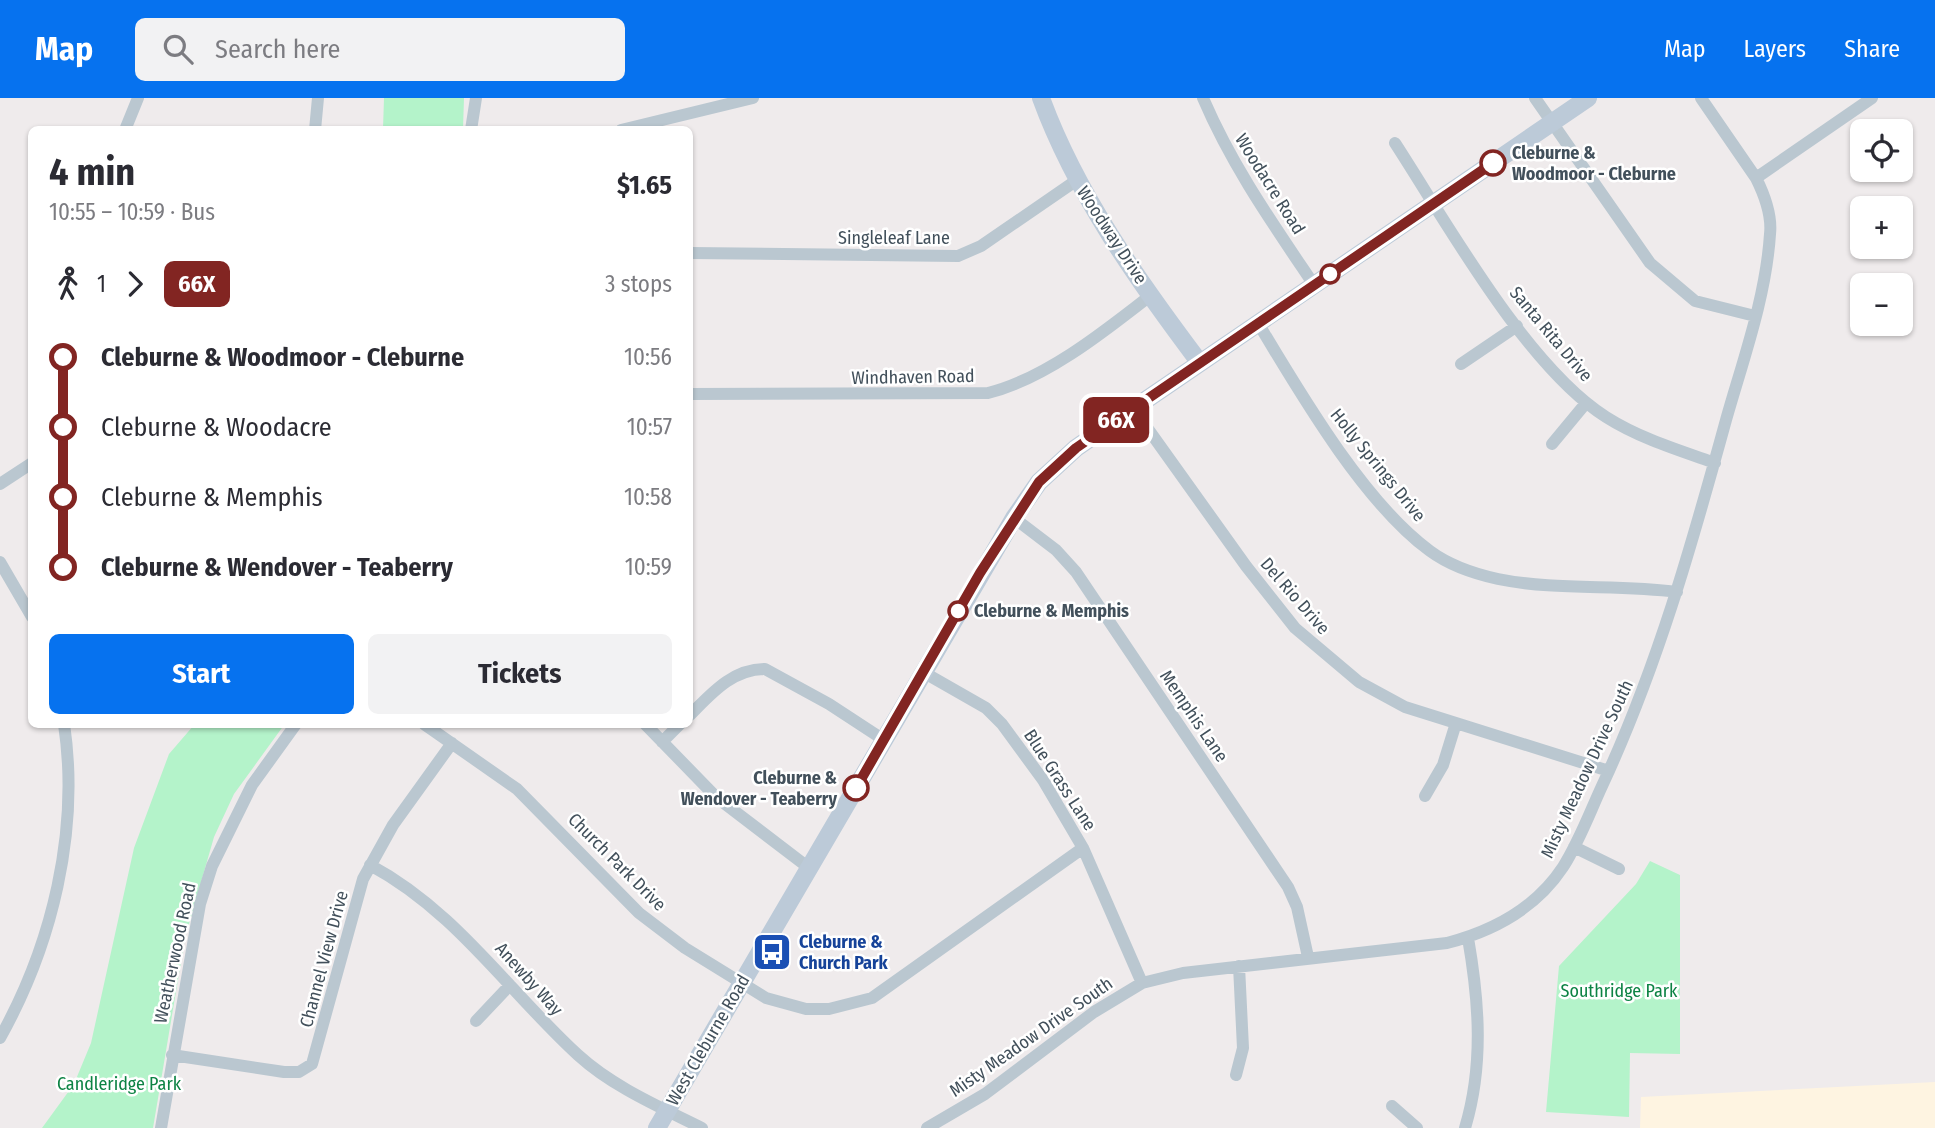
<!DOCTYPE html>
<meta charset="utf-8">
<style>
:root{--surface:#fff;--page:#f2f2f3;--text:#2b2b33;--muted:#7c7c81;--accent:#0672ef}
body{margin:0;font-family:"Fira Sans Condensed",sans-serif;background:var(--page);color:var(--text);height:100vh;display:flex;flex-direction:column;font-size:26px;white-space:nowrap}
*{box-sizing:border-box;margin:0}
p{font-size:23px;color:var(--muted)}
.icon{flex:none;width:38px;height:38px;fill:none;stroke:currentColor;stroke-width:2;stroke-linecap:round;stroke-linejoin:round}
.map{position:relative;flex:1;overflow:hidden}
.side{position:absolute;left:28px;top:28px;width:665px;height:602px;display:flex;flex-direction:column;background:var(--surface);border-radius:10px;box-shadow:0 2px 5px #0004}
.side>*{flex:none}
.badge{padding:0 14px;border-radius:10px;font-size:24px;line-height:46px}
.buttons{position:absolute;left:1850px;top:21px;display:grid;gap:14px}
.buttons a{display:grid;place-items:center;width:63px;height:63px;border-radius:10px;background:var(--surface);box-shadow:0 2px 5px #0004;font-size:35px}
.map>.badge{position:absolute;translate:-50% -50%;box-shadow:0 0 0 4px #fff}
.legs{display:flex;align-items:center;gap:10px;height:77px;padding:0 21px;font-size:23px}
.legs p{margin-inline-start:auto}
.headline{display:flex;align-items:center;justify-content:space-between;height:119px;padding:0 21px}
h1{font-size:38px;font-weight:700;line-height:52px}
.primary-button{display:flex;gap:14px;margin-top:auto;padding:14px 21px}
.primary-button a{flex:1;height:80px;border-radius:10px;background:var(--accent);color:#fff;font-size:28px;font-weight:700;line-height:80px;text-align:center}
.primary-button a+a{background:var(--page);color:var(--text)}
ul{padding:0 21px;list-style:none}
li{display:flex;align-items:center;gap:24px;height:70px;font-size:26px}
li i{display:grid;place-items:center;width:10px;height:100%;margin:0 9px;background:currentColor}
li i::after{content:'';width:18px;height:18px;margin:-9px;border:5px solid;border-radius:50%;background:var(--surface)}
li p{margin-inline-start:auto}
li:first-child i{background:linear-gradient(#0000 50%,currentColor 0)}
li:last-child i{background:linear-gradient(currentColor 50%,#0000 0)}
header{display:flex;align-items:center;gap:42px;box-sizing:border-box;height:98px;padding:0 35px;background:var(--accent);color:#fff}
header strong{font-size:33px}
nav{display:flex;gap:38px;margin-inline-start:auto;font-size:24px}
.search{width:490px;height:63px;background:var(--page);display:flex;align-items:center;gap:18px;box-sizing:border-box;padding:0 24px;border-radius:10px;color:var(--muted);font-size:26px}
.map>svg:first-child{display:block}
.commercial{fill:#fef4e1}
.green{fill:#b4f3ca}
.lines{fill:none;stroke-linecap:round;stroke-linejoin:round}
.street{stroke:#bac7d0;stroke-width:12}
.secondary{stroke:#bccad8;stroke-width:18}
.line-1-casing{stroke:#fff;stroke-width:16}
.line-1{stroke:#822522;stroke-width:10}
.stop-1-dot{fill:#fff;stroke:#822522;stroke-width:3.5}
.labels{text-anchor:middle;dominant-baseline:central;stroke-width:5;stroke-linejoin:round;paint-order:stroke}
.stop-label{font-size:18px;font-weight:bold;fill:#42505b;stroke:#fff;text-anchor:start}
.street-label{font-size:18px;fill:#42505b;stroke:#fff}
.transit-label{font-size:18px;font-weight:bold;fill:#164399;stroke:#fff;text-anchor:start}
.park-label{font-size:18px;fill:#0d8344;stroke:#fff}
</style>
<header>
<strong>Map</strong>
<div class="search"><svg class="icon" aria-label="search" viewBox="0 0 24 24"><circle cx="10" cy="10" r="6"/><path d="M15 15l6 6"/></svg>Search here</div>
<nav><a>Map</a><a>Layers</a><a>Share</a></nav>
</header>
<div class="map">
<svg width="1935" height="1030" viewBox="0 0 1935 1030">
<rect width="100%" height="100%" fill="#efebec"/>
<path class="commercial" d="M1935,984V1030H1640L1641,999Z"/>
<path class="green" d="M384,0H464L463,31H383Z
M194,627H284L234,696L214,739L185,840L153,1030H42L74,986L91,945L134,750L169,656Z
M1650,763L1680,777V956L1630,955L1629,1019L1546,1014L1559,868L1636,786Z"/>
<g class="lines">
<path class="street" d="M1203,0C1232,68 1273,126 1314,187
M1535,0L1650,165L1695,203L1755,218
M125,32L138,0
M315,32L318,0
M471,32L476,0
M621,32L753,0
M1395,45C1447,125 1526,268 1606,319C1639,340 1678,352 1715,365
M1756,80L1872,0
M690,155L958,158L981,148L1077,82
M1258,225C1300,295 1364,405 1430,453C1449,467 1475,476 1498,481C1557,493 1618,486 1677,494
M1461,266L1517,228
M690,296L988,295C1045,281 1105,233 1151,197
M1133,310L1246,468L1295,530L1359,584L1405,609L1609,673
M1552,346L1586,305
M0,386L32,365
M1014,420L1056,452L1076,474L1288,789L1297,809L1308,859
M0,464L32,519
M923,574L986,610L1002,626L1043,682L1083,750L1142,885
M690,617C711,596 732,571 765,571L829,606L884,642
M424,626L517,691L639,815L685,850L766,900L806,911H829L872,900L1083,750
M645,626L716,699L809,770
M662,644L680,626
M1425,698L1443,667L1456,625
M1574,749L1619,771
M370,767C456,813 508,893 578,957C613,989 660,1009 702,1030
M476,923L510,887
M0,940C52,847 80,733 64,626
M172,957L284,974H299L312,966L363,781L393,727L452,645
M1236,977L1243,950L1239,868
M1392,1008L1417,1030
M161,1030L200,806L212,768L252,687L296,626
M927,1030L985,996L1094,914L1142,885L1183,875L1447,845C1493,833 1536,810 1563,769C1579,744 1590,714 1602,688C1657,570 1692,446 1726,322C1743,262 1766,199 1770,136C1772,118 1764,96 1756,80L1701,0
M1465,1030C1484,967 1479,903 1468,840"/>
<path class="secondary" d="M1041,0C1076,96 1139,184 1200,265
M657,1030L1014,420L1039,384L1076,350L1118,321L1588,0"/>
</g>
<g class="lines">
<g class="line-1-casing">
<path id="line-1" d="M856,690L980,475L1039,384L1076,350L1118,321L1493,65"/>
</g>
<use href="#line-1" class="line-1"/>
</g>
<defs>
<g id="bus-square" transform="scale(2.0125)"><rect x="-9" y="-9" width="18" height="18" rx="4" fill="#1a4fb4" stroke="#fff"/><path d="M-5-6H5V4H4V6H2V4H-2V6H-4V4H-5ZM-3.5-4V0h7V-4ZM-3.5 1.2v1.5H-2V1.2ZM2 1.2v1.5H3.5V1.2Z" fill="#fff"/></g>
</defs>
<g fill-rule="evenodd">
<use href="#bus-square" x="772" y="854"/>
</g>
<g class="stop-1-dot">
<circle cx="1493" cy="65" r="12"/>
<circle cx="1330" cy="176" r="9"/>
<circle cx="958" cy="513" r="9"/>
<circle cx="856" cy="690" r="12"/>
</g>
<g class="labels">
<g class="stop-label">
<text x="1512" y="55">Cleburne &amp;<tspan x="1512" dy="21">Woodmoor - Cleburne</tspan></text>
<text x="974" y="513">Cleburne &amp; Memphis</text>
<text x="837" y="680" text-anchor="end">Cleburne &amp;<tspan x="837" dy="21">Wendover - Teaberry</tspan></text>
</g>
<g class="street-label">
<text transform="translate(1270 86) rotate(58)">Woodacre Road</text>
<text transform="translate(1112 137) rotate(57)">Woodway Drive</text>
<text x="894" y="140">Singleleaf Lane</text>
<text transform="translate(1551 236) rotate(50)">Santa Rita Drive</text>
<text transform="translate(913 279) rotate(-1)">Windhaven Road</text>
<text transform="translate(1378 367) rotate(51)">Holly Springs Drive</text>
<text transform="translate(1295 498) rotate(49)">Del Rio Drive</text>
<text transform="translate(1194 618) rotate(56)">Memphis Lane</text>
<text transform="translate(1587 671) rotate(-65)">Misty Meadow Drive South</text>
<text transform="translate(1060 682) rotate(57)">Blue Grass Lane</text>
<text transform="translate(617 764) rotate(45)">Church Park Drive</text>
<text transform="translate(175 855) rotate(-78)">Weatherwood Road</text>
<text transform="translate(324 861) rotate(-75)">Channel View Drive</text>
<text transform="translate(529 881) rotate(48)">Anewby Way</text>
<text transform="translate(1031 939) rotate(-35)">Misty Meadow Drive South</text>
<text transform="translate(708 942) rotate(-60)">West Cleburne Road</text>
</g>
<g class="transit-label">
<text x="799" y="844">Cleburne &amp;<tspan x="799" dy="21">Church Park</tspan></text>
</g>
<g class="park-label">
<text x="1619" y="893">Southridge Park</text>
<text x="119" y="986">Candleridge Park</text>
</g>
</g>
</svg>
<div class="buttons">
<a><svg class="icon" aria-label="locate" viewBox="0 0 24 24"><circle cx="12" cy="12" r="6"/><path d="M12 2v4M12 18v4M2 12h4M18 12h4"/></svg></a>
<a>+</a>
<a>−</a>
</div>
<b class="badge" style="left:1116px;top:322px;background:#822522;color:#fff">66X</b>
<section class="side">
<div class="headline"><div><h1>4 min</h1><p>10:55 – 10:59 · Bus</p></div><b>$1.65</b></div>
<div class="legs"><svg class="icon" aria-label="walk" viewBox="0 0 24 24"><circle cx="13" cy="4" r="2"/><path d="M13 8l-2 6 4 7M11 14l-3 7M7 12l3-4h3l4 4"/></svg>1<svg class="icon" aria-label="forward" viewBox="0 0 24 24"><path d="M9 5l7 7-7 7"/></svg><b class="badge" style="background:#822522;color:#fff">66X</b><p>3 stops</p></div>
<ul>
<li><i style="color:#822522"></i><b>Cleburne &amp; Woodmoor - Cleburne</b><p>10:56</p></li>
<li><i style="color:#822522"></i><span>Cleburne &amp; Woodacre</span><p>10:57</p></li>
<li><i style="color:#822522"></i><span>Cleburne &amp; Memphis</span><p>10:58</p></li>
<li><i style="color:#822522"></i><b>Cleburne &amp; Wendover - Teaberry</b><p>10:59</p></li>
</ul>
<div class="primary-button"><a>Start</a><a>Tickets</a></div>
</section>
</div>
